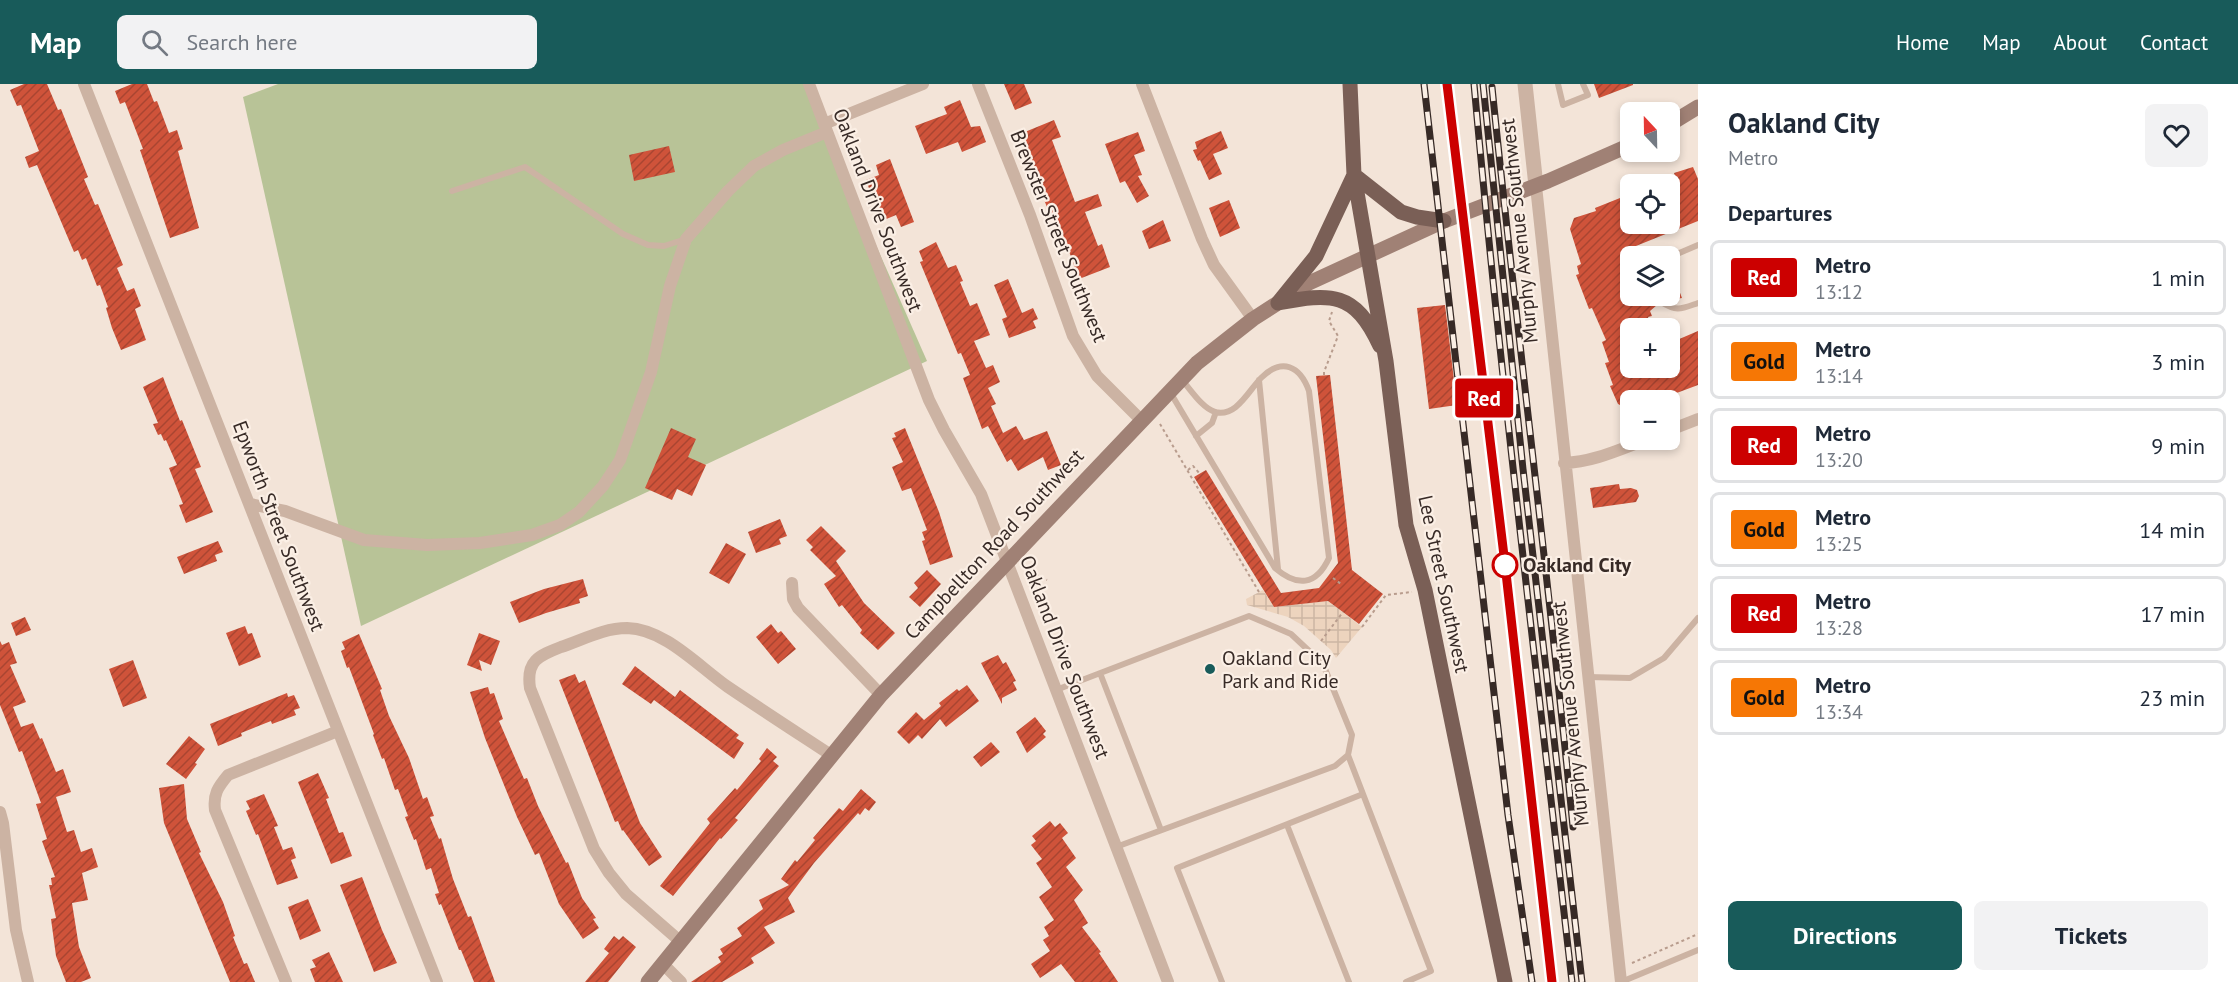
<!DOCTYPE html>
<meta charset="utf-8">
<style>
:root{--surface:#fff;--page:#f2f2f3;--text:#1f2937;--muted:#747a83;--line:#e0e1e3;--accent:#185b5a}
body{margin:0;font-family:"PT Sans",sans-serif;background:var(--page);color:var(--text);height:100vh;display:flex;flex-direction:column;font-size:22px;white-space:nowrap}
*{box-sizing:border-box;margin:0}
p{font-size:20px;color:var(--muted)}
.icon{flex:none;width:33px;height:33px;fill:none;stroke:currentColor;stroke-width:2;stroke-linecap:round;stroke-linejoin:round}
.map{position:relative;flex:1;overflow:hidden}
.panel{display:flex;flex-direction:column;background:var(--surface);width:540px}
.panel>*{flex:none}
.badge{padding:0 12px;border-radius:4px;font-size:21px;line-height:39px}
.needle{width:39px;rotate:338deg}
.tools{position:absolute;left:1620px;top:18px;display:grid;gap:12px}
.tools a{display:grid;place-items:center;width:60px;height:60px;border-radius:9px;background:var(--surface);box-shadow:0 3px 9px #0003;font-size:30px}
.map>.badge{position:absolute;translate:-50% -50%;box-shadow:0 0 0 3px #fff}
h2{padding:0 30px;font-size:22px;line-height:54px}
.round{display:grid;place-items:center;flex:none;width:63px;height:63px;border-radius:9px;background:var(--page)}
.summary{display:flex;align-items:center;justify-content:space-between;height:102px;padding:0 30px}
h1{font-size:28px;font-weight:600;line-height:45px}
.cta{display:flex;gap:12px;margin-top:auto;padding:12px 30px}
.cta a{flex:1;height:69px;border-radius:9px;background:var(--accent);color:#fff;font-size:24px;font-weight:600;line-height:69px;text-align:center}
.cta a+a{background:var(--page);color:var(--text)}
ul{padding:0;list-style:none}
li{display:flex;align-items:center;gap:18px;height:75px;margin:0 12px 9px;padding:0 18px;border:3px solid var(--line);border-radius:9px}
li div{flex:1}
li b{display:block;font-size:22px}
li em{font-style:normal}
li .badge{min-width:66px;font-weight:700;text-align:center}
header{display:flex;align-items:center;gap:36px;box-sizing:border-box;height:84px;padding:0 30px;background:var(--accent);color:#fff}
header strong{font-size:28px}
nav{display:flex;gap:33px;margin-inline-start:auto;font-size:21px}
.search{width:420px;height:54px;background:var(--page);display:flex;align-items:center;gap:15px;box-sizing:border-box;padding:0 21px;border-radius:9px;color:var(--muted);font-size:22px}
main{display:flex;flex:1;min-height:0}
.map>svg:first-child{display:block}
.park{fill:#b8c397}
.plaza{fill:url(#plaza-grid)}
.building{fill:url(#building-hatch)}
.lines{fill:none;stroke-linecap:round;stroke-linejoin:round}
.path{stroke:#b89c8d;stroke-width:2;stroke-dasharray:3 3;stroke-linecap:butt}
.service{stroke:#ccb3a3;stroke-width:6}
.minor{stroke:#ccb3a3;stroke-width:12}
.tertiary{stroke:#ccb3a3;stroke-width:15}
.secondary{stroke:#a08175;stroke-width:15}
.primary{stroke:#7a5f56;stroke-width:15}
.rail-casing{stroke:#372a26;stroke-width:7}
.rail{stroke:#fbefe5;stroke-width:4.5;stroke-dasharray:14;stroke-linecap:butt}
.line-casing{stroke:#fff;stroke-width:14}
.line{stroke:#c00;stroke-width:9}
.stop-dot{fill:#fff;stroke:#c00;stroke-width:3}
.poi-dot{fill:#185b5a;stroke:#fbefe5;stroke-width:2}
.labels{text-anchor:middle;dominant-baseline:central;stroke-width:4.5;stroke-linejoin:round;paint-order:stroke}
.street-label{font-size:20px;fill:#372a26;stroke:#fbefe5}
.stop-label{font-size:20px;font-weight:bold;fill:#372a26;stroke:#fbefe5;text-anchor:start}
.poi-label{font-size:20px;fill:#372a26;stroke:#fbefe5;text-anchor:start}
</style>
<header>
<strong>Map</strong>
<div class="search"><svg class="icon" aria-label="search" viewBox="0 0 24 24"><circle cx="10" cy="10" r="6"/><path d="M15 15l6 6"/></svg>Search here</div>
<nav><a>Home</a><a>Map</a><a>About</a><a>Contact</a></nav>
</header>
<main>
<div class="map">
<svg width="1698" height="898" viewBox="0 0 1698 898">
<defs>
<pattern id="plaza-grid" width="8" height="8" patternUnits="userSpaceOnUse" patternTransform="scale(1.5)"><rect width="8" height="8" fill="#edd4be"/><path d="M0 4h8M4 0v8" fill="none" stroke="#ccb6a3"/></pattern>
<pattern id="building-hatch" width="6" height="6" patternUnits="userSpaceOnUse" patternTransform="scale(1.5)"><rect width="6" height="6" fill="#cf533a"/><path d="M-1 1l2-2M0 6l6-6M5 7l2-2" fill="none" stroke="#a94531"/></pattern>
</defs>
<rect width="100%" height="100%" fill="#f3e4d8"/>
<path class="park" d="M278,0H805L927,277L361,542L243,13Z"/>
<path class="plaza" d="M1263,506L1274,523L1328,517L1362,543L1336,574L1331,566L1304,542L1288,533L1247,521L1246,515Z"/>
<path class="building" d="M24,0H47L58,26L61,25L88,93L84,95L95,121L98,120L123,181L117,184L127,207L134,204L141,222L135,225L146,256L121,266L112,244L106,224L108,223L100,201L97,202L86,174L82,176L78,166L74,168L37,81L29,84L25,73L39,67L21,21L17,22L10,6Z
M132,0H147L154,18L157,17L169,49L177,46L183,65L178,67L199,144L170,154L140,66L143,65L125,18L120,20L115,7Z
M1004,0H1024L1032,19L1015,26Z
M1594,0H1633V1L1599,14Z
M960,16L971,43L980,42L986,58L962,68L958,58L926,70L915,42L947,30L944,23Z
M1054,36L1061,53L1052,56L1075,118L1098,110L1102,122L1085,128L1098,162L1102,160L1110,183L1079,195L1057,134L1052,136L1043,113L1047,112L1020,50Z
M1221,47L1228,64L1213,70L1222,90L1209,96L1200,76L1198,77L1193,66L1197,65L1195,58Z
M1138,48L1145,67L1134,71L1142,91L1138,92L1149,112L1137,119L1125,97L1120,99L1105,60Z
M669,62L675,88L634,97L629,71Z
M890,75L914,138L901,143L896,131L884,136L873,106L870,107L866,96L879,91L876,81Z
M1693,83L1698,95V137L1626,166L1630,176V212H1670V183L1682,214L1670,216V212L1666,215L1658,214L1656,217L1657,221L1650,227L1652,232L1648,233L1652,244H1630V284H1670V259L1698,247V301L1658,316H1630V326L1618,320L1610,302L1613,301L1605,279L1609,278L1602,258L1606,256L1592,224L1589,225L1576,191L1579,190L1577,182L1581,180L1570,145L1574,134L1596,127L1595,124L1630,110V140H1670V94L1675,92L1674,89Z
M1229,116L1240,144L1220,153L1209,124Z
M1163,136L1171,157L1149,165L1142,147Z
M936,158L948,184L956,181L963,197L960,198L970,222L977,219L990,251L974,257L986,284L993,281L1000,298L988,304L996,320L991,322L1003,349L1016,342L1024,356L1047,347L1061,381L1048,386L1043,373L1018,387L1011,375L1007,378L988,342L982,345L963,294L970,291L961,269L958,270L920,178L923,177L919,167Z
M1008,195L1022,229L1033,224L1038,235L1033,237L1036,244L1009,254L1002,235L1007,233L994,201Z
M1445,221L1457,321L1429,325L1417,224Z
M1330,291L1352,486L1383,510L1359,540L1328,517L1274,523L1194,393L1206,386L1281,509L1319,504L1338,479L1316,292Z
M163,293L180,337L182,336L201,383L195,385L213,428L186,439L179,421L183,420L169,384L177,381L166,356L164,357L161,350L158,351L153,340L158,339L143,303Z
M671,344L696,355L688,373L706,381L692,412L677,405L672,416L645,404Z
M905,344L939,428L953,473L930,481L922,457L925,456L922,448L927,446L911,404L902,407L892,383L903,378L892,354L896,353L894,349Z
M1619,400L1620,405L1631,404L1637,406L1639,412L1636,418L1593,424L1590,404Z
M780,435L787,452L779,455L781,460L756,469L748,448Z
M821,442L846,467L836,477L864,519L895,549L878,566L860,549L862,546L842,521L839,523L824,500L836,492L810,466L813,463L806,456Z
M218,457L223,468L215,471L217,477L184,490L177,473Z
M726,459L746,470L729,500L709,489Z
M927,486L941,500L920,523L909,513L918,504L914,499Z
M583,495L588,512L579,515L580,519L546,529L519,539L510,518L544,505Z
M25,533L31,546L16,552L11,539Z
M771,540L778,549L781,547L796,565L778,580L756,553Z
M245,542L248,550L252,549L261,573L239,582L226,549Z
M479,549L500,557L491,581L479,576L482,587L467,581Z
M359,550L382,605L380,606L389,632L409,674L423,715L427,713L434,732L430,733L439,755L441,754L453,795L468,833L471,832L495,898H474L461,866H459L441,820L439,821L435,810L439,809L431,784L426,786L416,755L414,756L405,733L408,732L398,705L395,706L384,674L382,675L373,651L374,650L349,583L347,584L341,567L345,565L342,558Z
M0,557L2,561L9,558L17,579L10,581L26,618L13,623L21,643L33,639L40,655L42,654L56,688L63,685L71,708L56,713L67,748L74,746L81,768L92,764L98,783L82,789L88,816L72,819L79,863L91,894L81,898H66L56,872L51,835L56,834L49,801H52L51,794L55,793L42,757L47,755L36,720L41,719L22,667L19,668L0,621Z
M998,571L1003,580L1006,578L1016,597L1013,598L1017,606L1002,614V620L981,579Z
M133,576L147,614L123,623L109,585Z
M635,582L675,613L680,606L739,651L736,654L744,659L734,675L654,616L651,620L622,600Z
M575,590L579,599L585,596L640,739L662,773L649,782L623,746L622,747L618,737L615,738L559,596Z
M967,601L979,617L946,643L940,635L922,655L918,651L909,660L897,648L916,628L924,636L941,622L939,619L957,605L959,607Z
M488,603L490,610L494,609L503,635L499,637L524,695L527,694L538,722L566,779L568,778L582,814L596,834L593,835L599,844L583,855L559,820L539,769L535,771L517,733L485,654L470,608Z
M287,609L288,613L294,611L300,624L294,626L296,631L272,640L271,637L241,649L242,652L218,662L210,640Z
M1035,633L1046,647L1043,650L1046,653L1027,669L1016,648Z
M189,652L205,665L195,679L197,680L186,695L166,680Z
M991,658L1000,668L981,683L973,673Z
M767,664L777,673L773,677L779,682L735,734L738,736L721,755L720,754L673,812L660,802L710,739L707,735L735,704L737,706L761,677L759,675Z
M318,689L329,714L326,715L339,749L343,748L352,772L331,780L298,698Z
M184,700L187,735L201,768L199,769L223,818L235,852L233,853L244,880L247,879L255,898H230L164,739L159,704Z
M861,705L876,718L869,727L865,724L860,731L858,729L814,779L788,814L795,828L764,843L775,859L751,874L754,879L722,898H691L721,878L718,873L723,870L720,865L742,852L737,844L763,825L759,816L789,801L781,795L795,776L797,778L815,756L813,754L839,724L843,727Z
M264,710L278,742L274,743L283,766L292,763L296,774L291,776L298,794L277,801L258,750L256,751L246,727L250,725L246,717Z
M1050,737L1055,743L1060,739L1068,749L1062,754L1076,774L1066,783L1083,806L1074,816L1088,839L1082,843L1101,868L1099,869L1118,898H1075L1061,880L1040,894L1031,880L1050,867L1043,856L1049,852L1044,843L1054,836L1039,813L1052,803L1036,779L1042,775L1031,761L1036,757L1032,752Z
M362,793L382,846L397,879L374,888L340,801Z
M308,815L321,847L300,856L288,823Z
M614,852L619,856L623,852L636,863L608,898H585L609,869L604,865Z
M329,868L343,898H315L310,885L316,883L312,876Z"/>
<g class="lines">
<path class="path" d="M1324,291V288L1338,252L1329,237L1332,228
M1160,340L1259,508
M1188,386L1193,382L1200,390
M1025,485L1047,496
M1333,494L1341,500
M1362,543L1386,511L1412,508
M1321,557L1343,528
M1632,879L1698,850"/>
<path class="service" d="M1558,0L1563,21L1588,11L1583,0
M452,107L525,83L623,150L648,161L664,162L686,155
M1670,173L1698,161
M1661,218C1677,228 1681,225 1698,219
M1259,296L1278,485
M1170,308L1275,484C1297,503 1316,502 1329,474L1309,307C1300,282 1282,273 1261,294C1249,306 1236,334 1215,328C1202,324 1191,306 1182,296
M1196,352L1212,339L1216,328
M1100,589L1161,746
M1588,593L1630,594L1664,574L1698,534
M1056,606L1249,532L1291,550L1323,580L1352,651L1348,671L1335,682L1116,763
M1348,671L1431,887L1406,898
M1287,741L1349,898
M1222,898L1177,784L1363,710
M1621,898L1698,866"/>
<path class="minor" d="M84,0L437,898
M809,0L929,316L944,346L981,410L1168,898
M978,0L1030,131L1073,252L1097,292L1141,336
M1142,0L1202,155L1214,181L1253,235
M824,40L923,0
M1536,102L1621,898
M1670,346L1698,335
M1564,379C1593,378 1618,366 1645,356
M250,420L285,427L364,456L427,461L480,459L532,451L560,441L579,428L603,402L620,376L651,288L670,202L686,155L728,107L754,82L783,66L827,48
M792,499L793,515L798,524L881,611
M0,728L3,739L16,846L28,898
M681,858L626,810L609,789L594,765L530,604C526,577 538,572 561,563C582,556 604,544 627,544C665,545 698,582 728,603C762,626 796,648 831,671
M663,880L681,898
M286,898L215,726C213,710 218,703 228,691L338,647"/>
<path class="tertiary" d="M1525,0L1536,102"/>
<path class="secondary" d="M1670,40L1698,23
M648,898L881,611L1197,279L1253,235L1309,199L1444,137L1548,97L1630,61"/>
<path class="primary" d="M1350,0L1354,91L1386,277L1406,441L1425,506L1505,898
M1354,91L1401,128L1417,133L1444,137
M1278,219L1316,172L1354,91
M1278,219C1331,209 1355,207 1380,262"/>
<g class="rail-casing">
<path id="rail" d="M1424,0L1508,731L1532,898
M1447,0L1505,480L1552,898
M1474,0C1501,300 1538,599 1572,898
M1483,0L1523,385L1582,898
M1492,3C1517,250 1549,496 1573,743"/>
</g>
<use href="#rail" class="rail"/>
</g>
<g class="lines">
<g class="line-casing">
<path id="line" d="M1447,0L1505,480L1552,898"/>
</g>
<use href="#line" class="line"/>
</g>
<circle class="stop-dot" cx="1505" cy="481" r="12"/>
<circle class="poi-dot" cx="1210" cy="585" r="6"/>
<g class="labels">
<g class="street-label">
<text transform="translate(878 126) rotate(69)">Oakland Drive Southwest</text>
<text transform="translate(1519 147) rotate(-96)">Murphy Avenue Southwest</text>
<text transform="translate(1059 152) rotate(68)">Brewster Street Southwest</text>
<text transform="translate(279 442) rotate(69)">Epworth Street Southwest</text>
<text transform="translate(994 460) rotate(-47)">Campbellton Road Southwest</text>
<text transform="translate(1444 500) rotate(78)">Lee Street Southwest</text>
<text transform="translate(1065 573) rotate(69)">Oakland Drive Southwest</text>
<text transform="translate(1570 630) rotate(-96)">Murphy Avenue Southwest</text>
</g>
<g class="stop-label">
<text x="1523" y="481">Oakland City</text>
</g>
<g class="poi-label">
<text x="1222" y="574">Oakland City<tspan x="1222" dy="23">Park and Ride</tspan></text>
</g>
</g>
</svg>
<div class="tools">
<a><svg class="needle" viewBox="-14 -14 28 28"><path d="M0-13l5 13h-10z" fill="#e53935"/><path d="M0 13l5-13h-10z" fill="#747a83"/></svg></a>
<a><svg class="icon" aria-label="locate" viewBox="0 0 24 24"><circle cx="12" cy="12" r="6"/><path d="M12 2v4M12 18v4M2 12h4M18 12h4"/></svg></a>
<a><svg class="icon" aria-label="layers" viewBox="0 0 24 24"><path d="M12 4l9 5-9 5-9-5zM3 14l9 5 9-5"/></svg></a>
<a>+</a>
<a>−</a>
</div>
<b class="badge" style="left:1484px;top:314px;background:#c00;color:#fff">Red</b>
</div>
<section class="panel">
<div class="summary"><div><h1>Oakland City</h1><p>Metro</p></div><a class="round"><svg class="icon" aria-label="heart" viewBox="0 0 24 24"><path d="M12 20l-8-8c-3-5 5-10 8-4 3-6 11-1 8 4z"/></svg></a></div>
<h2>Departures</h2>
<ul>
<li><span class="badge" style="background:#c00;color:#fff">Red</span><div><b>Metro</b><p>13:12</p></div><em>1 min</em></li>
<li><span class="badge" style="background:#f67705;color:#111">Gold</span><div><b>Metro</b><p>13:14</p></div><em>3 min</em></li>
<li><span class="badge" style="background:#c00;color:#fff">Red</span><div><b>Metro</b><p>13:20</p></div><em>9 min</em></li>
<li><span class="badge" style="background:#f67705;color:#111">Gold</span><div><b>Metro</b><p>13:25</p></div><em>14 min</em></li>
<li><span class="badge" style="background:#c00;color:#fff">Red</span><div><b>Metro</b><p>13:28</p></div><em>17 min</em></li>
<li><span class="badge" style="background:#f67705;color:#111">Gold</span><div><b>Metro</b><p>13:34</p></div><em>23 min</em></li>
</ul>
<div class="cta"><a>Directions</a><a>Tickets</a></div>
</section>
</main>
